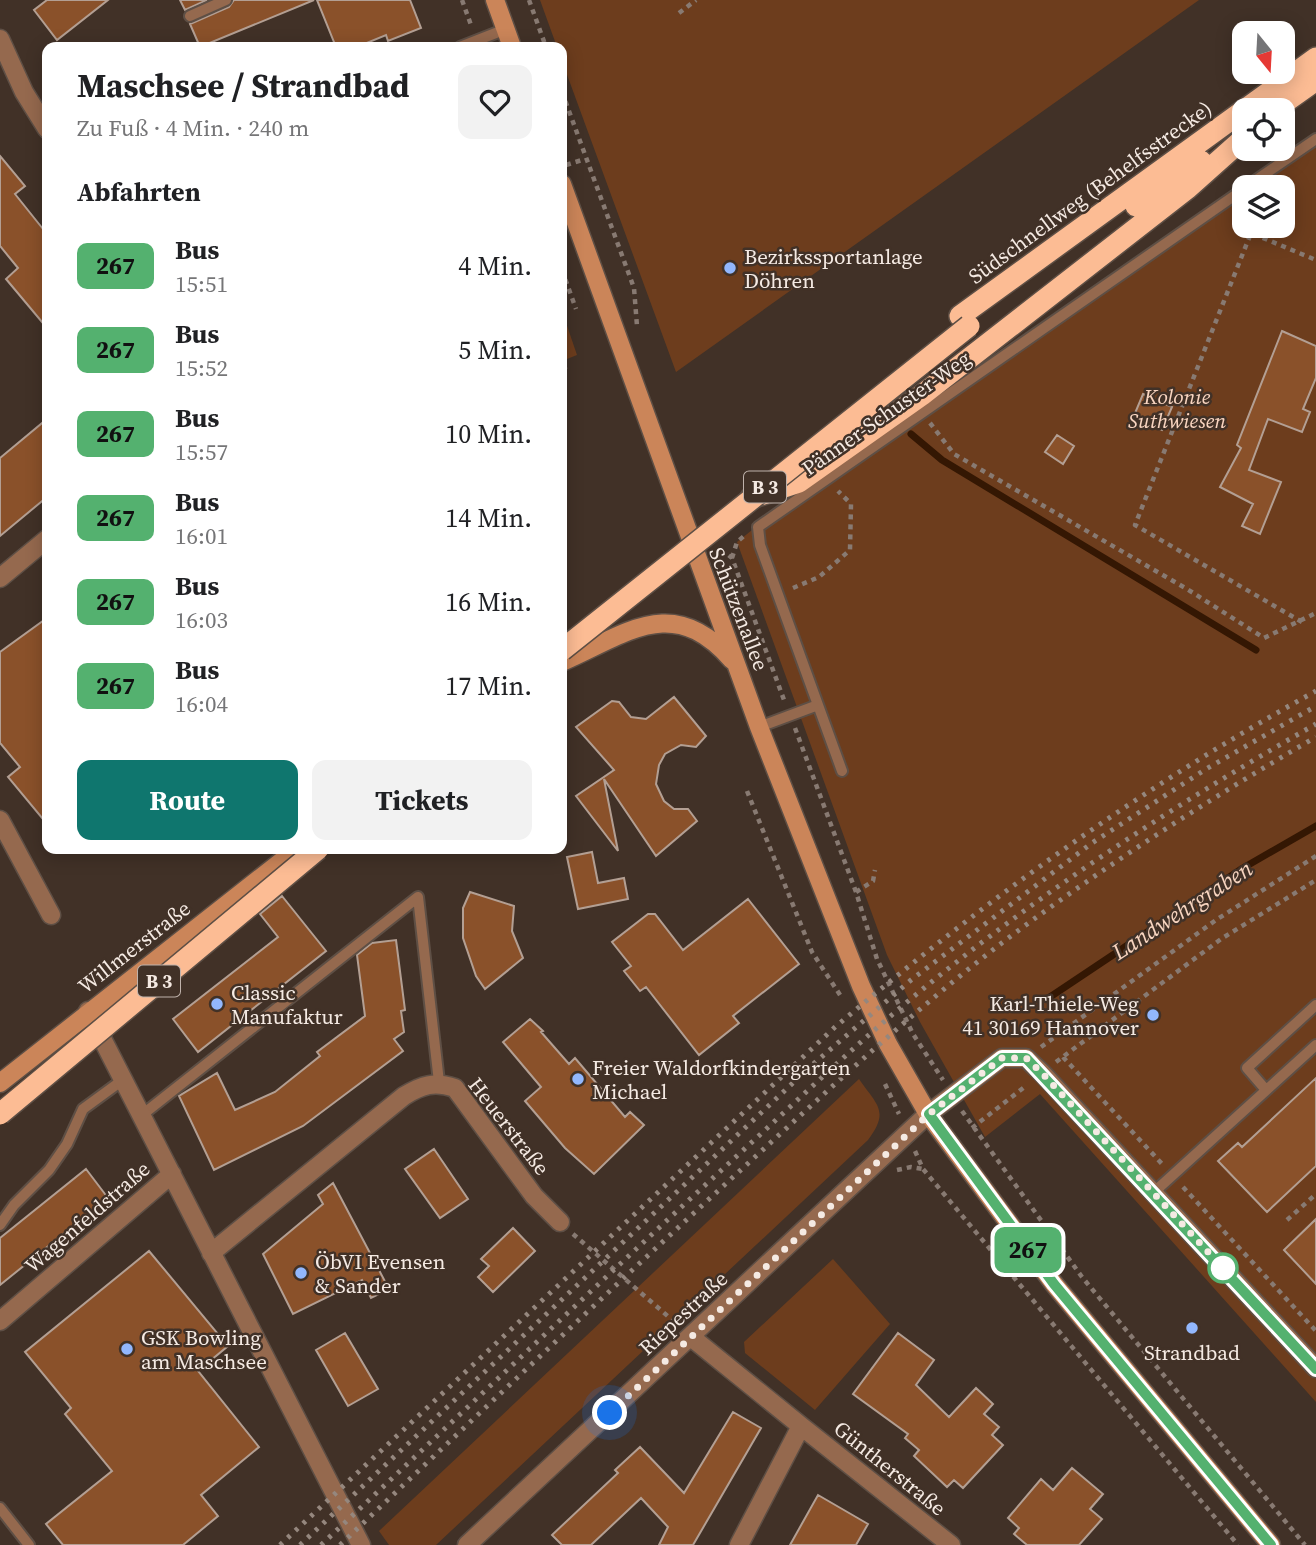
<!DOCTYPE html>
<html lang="de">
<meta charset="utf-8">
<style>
:root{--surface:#fff;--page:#f2f2f2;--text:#202124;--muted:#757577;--accent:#0f766e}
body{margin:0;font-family:"Source Serif 4",serif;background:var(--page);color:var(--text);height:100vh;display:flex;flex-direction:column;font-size:26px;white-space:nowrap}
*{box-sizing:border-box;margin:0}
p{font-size:23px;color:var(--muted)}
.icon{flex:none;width:38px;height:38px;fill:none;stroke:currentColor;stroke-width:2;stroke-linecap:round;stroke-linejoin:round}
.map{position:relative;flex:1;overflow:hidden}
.details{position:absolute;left:42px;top:42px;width:525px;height:812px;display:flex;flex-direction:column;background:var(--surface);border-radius:14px;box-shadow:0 4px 18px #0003}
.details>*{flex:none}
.badge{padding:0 14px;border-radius:10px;font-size:24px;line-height:46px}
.needle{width:46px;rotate:162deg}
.tools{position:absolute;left:1232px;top:21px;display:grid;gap:14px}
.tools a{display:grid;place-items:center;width:63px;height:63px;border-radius:14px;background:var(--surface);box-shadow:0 4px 18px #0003;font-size:35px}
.you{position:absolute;width:35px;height:35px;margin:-18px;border:5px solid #fff;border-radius:50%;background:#1a73e8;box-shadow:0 0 0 10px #1a73e833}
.map>.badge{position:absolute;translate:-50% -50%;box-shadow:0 0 0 4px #fff}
h2{padding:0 35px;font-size:26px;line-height:63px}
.round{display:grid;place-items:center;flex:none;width:74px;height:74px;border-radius:14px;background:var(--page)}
.summary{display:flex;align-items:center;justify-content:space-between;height:119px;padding:0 35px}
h1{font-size:33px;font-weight:700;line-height:52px}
.action{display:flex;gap:14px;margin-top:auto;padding:14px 35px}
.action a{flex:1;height:80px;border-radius:14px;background:var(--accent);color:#fff;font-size:28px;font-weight:700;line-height:80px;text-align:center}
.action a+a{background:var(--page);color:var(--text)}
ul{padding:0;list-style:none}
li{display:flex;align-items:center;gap:21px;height:84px;padding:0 35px}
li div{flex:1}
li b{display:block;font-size:26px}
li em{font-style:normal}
li .badge{min-width:77px;font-weight:700;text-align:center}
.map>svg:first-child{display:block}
.green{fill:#6d3d1d;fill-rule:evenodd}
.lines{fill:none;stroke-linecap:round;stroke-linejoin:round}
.stream{stroke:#341703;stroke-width:7}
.building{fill:#8a512a;stroke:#b39f93;stroke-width:2}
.lane-casing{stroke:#5e4f45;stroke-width:14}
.street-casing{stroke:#5e4f45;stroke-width:21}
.secondary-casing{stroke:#5e4f45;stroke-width:21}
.highway-casing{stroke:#5e4f45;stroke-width:24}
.path{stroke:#887a72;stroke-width:4.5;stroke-dasharray:5 5;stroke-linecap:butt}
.lane{stroke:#95694e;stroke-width:10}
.street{stroke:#95694e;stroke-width:18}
.secondary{stroke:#cb8559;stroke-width:18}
.highway{stroke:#fcbc94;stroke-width:21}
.rail{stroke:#95877e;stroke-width:5;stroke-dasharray:3.5 7;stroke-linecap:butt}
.highway-bridge-casing{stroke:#5e4f45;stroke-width:24;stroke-linecap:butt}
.highway-bridge{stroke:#fcbc94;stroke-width:21}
.line-casing{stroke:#fff;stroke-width:16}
.line{stroke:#54b16f;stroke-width:10}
.walk{stroke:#f5eae3;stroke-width:7;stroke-dasharray:0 12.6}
.poi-dot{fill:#92b7fd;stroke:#413127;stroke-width:2.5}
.stop-dot{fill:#fff;stroke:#54b16f;stroke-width:3.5}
.labels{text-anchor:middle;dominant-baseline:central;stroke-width:5;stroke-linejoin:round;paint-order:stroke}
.shield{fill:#413127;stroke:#bfb2ab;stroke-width:2}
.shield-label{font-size:19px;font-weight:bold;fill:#f5eae3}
.street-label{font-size:21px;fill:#f5eae3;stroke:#413127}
.poi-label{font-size:21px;fill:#f5eae3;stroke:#413127;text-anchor:start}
.park-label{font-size:21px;font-style:italic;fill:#fad6c1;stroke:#413127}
.water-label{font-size:23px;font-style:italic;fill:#f8d5c0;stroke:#413127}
</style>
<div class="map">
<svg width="1316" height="1545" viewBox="0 0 1316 1545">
<rect width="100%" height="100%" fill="#413127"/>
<path class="green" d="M540,0H1199L676,372L562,61V47H557Z
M1316,134V1402L1040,1094L985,1137L920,1022L887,955L737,542L806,487ZM1244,187H1283V226H1244Z
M562,311L577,355L562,361Z
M859,1079C877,1105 890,1111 868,1140L436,1545H389L379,1531Z
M833,1259L890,1324L815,1410L745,1353L744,1342Z"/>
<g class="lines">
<path class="stream" d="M911,434L942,460L1256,650
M1050,997L1243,868L1316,826"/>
</g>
<path class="building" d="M47,0H108L57,40L34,10Z
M180,0H207L185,10Z
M234,0H314L200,47L190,24L229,7Z
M317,0H410L421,28L388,41L386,35L357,47H336Z
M0,156L25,186L15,194L47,234V328L6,279L18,268L0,246Z
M1282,331L1316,346V378L1303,409L1310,412L1302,432L1268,419L1249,470L1281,482L1260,534L1242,526L1253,504L1220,487L1241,448L1237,445Z
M1143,394L1172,407L1162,430L1133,418Z
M47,419V497L0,536V458Z
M1057,435L1074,446L1063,464L1045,452Z
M47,618V824L8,777L20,767L0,743V652Z
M674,697L706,736L696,747L681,745L665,754L659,765L656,784L664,801L674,809H688L697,821L656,856L604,779L618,851L576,796L614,770L576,727L612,701L619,702L631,717L646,719Z
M592,852L598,883L624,878L628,899L578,909L567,857Z
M470,892L514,906L512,931L523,958L485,989L476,976L463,938V908Z
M282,896L326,951L198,1052L173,1019L278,937L260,914Z
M748,899L799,964L733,1016L739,1023L699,1055L646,987L640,991L624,971L631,966L612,942L648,914H655L683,950Z
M396,940L405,1010L401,1011L404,1032L394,1039L403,1051L303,1126L214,1170L179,1096L217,1073L235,1110L275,1092L320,1056L317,1052L365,1016L357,955L372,943Z
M530,1019L543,1031L541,1032L569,1064L575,1058L625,1117L630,1112L644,1125L594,1174L565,1148L525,1101L541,1087L503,1042Z
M1316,1078V1166L1267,1212L1218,1161L1238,1143L1242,1147Z
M434,1149L468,1199L440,1218L405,1169Z
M86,1169L108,1198L0,1285V1238Z
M333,1183L389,1289L371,1298L362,1280L293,1314L263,1254L323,1204L318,1195Z
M1316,1219V1284L1284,1250Z
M513,1228L535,1251L493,1292L478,1277L489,1266L481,1259Z
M149,1251L228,1346L198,1371L259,1447L201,1495L218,1516L183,1545H63L46,1524L112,1471L65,1414L71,1408L25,1352Z
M345,1333L378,1389L348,1406L316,1350Z
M898,1333L934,1360L916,1385L949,1417L976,1388L993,1404L984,1414L999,1427L992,1435L1003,1445L963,1488L954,1480L947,1487L914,1456L919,1450L905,1438L908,1434L853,1394Z
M733,1412L761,1428L693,1545H659L668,1527L641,1498L591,1545H562L552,1535L618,1473L615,1470L640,1447L684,1493Z
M1072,1468L1103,1494L1090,1509L1102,1519L1079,1545H1027L1014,1534L1019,1528L1008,1518L1041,1479L1053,1490Z
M818,1495L868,1524L856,1545H790Z"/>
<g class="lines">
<g class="lane-casing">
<path id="lane" d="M190,16L226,0
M460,47L506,29
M1246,187L1316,139
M818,705L842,771
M759,727L818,705L760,545L758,527L1244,189
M1266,1090L1247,1068L1316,1005
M142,1115L418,897L439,1082
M1153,1193L1316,1045
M0,1225L14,1205L49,1170L67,1144L83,1109L124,1079
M0,1508L29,1545"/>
</g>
<g class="street-casing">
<path id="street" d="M0,39L24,92L47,129
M0,578L47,539
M0,820L51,915
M88,1011L361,1545
M211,1253L404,1096C422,1085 434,1081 455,1088L534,1196L560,1222
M0,1321L172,1174
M691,1337L801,1426L739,1545
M801,1426L951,1545
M467,1545L928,1114L1002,1058H1026L1042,1073L1316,1368"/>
</g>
<g class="secondary-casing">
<path id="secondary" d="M495,0L512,47
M562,184L759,727L861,986L888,1044L928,1114L1054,1284L1271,1545
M562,662C628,633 673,593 732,660
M0,1083L297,849"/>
</g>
<g class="highway-casing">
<path id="highway" d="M1274,110L1316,80
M1136,206L1201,161
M960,316L1316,58
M751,498L799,482L922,395L1188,188L1244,138"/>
</g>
<path class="path" d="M462,0L471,25
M529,0L546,47
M679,13L696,0
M562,92L634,288L637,326
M566,165L585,159
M562,270L576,309
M562,368L568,366
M930,423L954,454L1187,589L1264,638L1316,613
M721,549L732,558L784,700
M732,558L737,542L744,536
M793,588L819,577L850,550L851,504L838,491
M1302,622L1135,525L1251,233L1316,260
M795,728L856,892L877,959L913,1034L943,1080
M747,791L812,952L842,998
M856,892L873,881L875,870
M1041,1047L1216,920L1316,856
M1063,1057L1163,1165
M1056,1062L1221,939L1316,880
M885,1084L899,1114
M962,1111L1082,1277L1305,1545
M972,1128L1027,1085
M915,1151L923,1169L1238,1545
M897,1170L911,1167L923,1169
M1183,1187L1316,1331
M1287,1220L1316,1194
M573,1234L678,1325"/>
<use href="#lane" class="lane"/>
<use href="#street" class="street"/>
<use href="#secondary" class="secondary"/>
<use href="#highway" class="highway"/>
<path class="rail" d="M280,1545L834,1028C984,901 1143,786 1316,691
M300,1545L811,1066L911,980L1092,843L1206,769L1316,706
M321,1545C460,1415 598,1283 739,1154C798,1100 856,1044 918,993C1042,891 1177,803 1316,724
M340,1545C470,1422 600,1299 732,1178C823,1095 913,1010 1011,936C1109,863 1211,798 1316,737"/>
<g class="highway-bridge-casing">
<path id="highway-bridge" d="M562,650L969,326
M0,1114L318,849"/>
</g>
<use href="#highway-bridge" class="highway-bridge"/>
</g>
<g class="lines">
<g class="line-casing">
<path id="line" d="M1271,1545L1054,1284L929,1114L1002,1058H1026L1316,1369"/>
</g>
<use href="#line" class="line"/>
<path class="walk" d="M610,1413L929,1114L1002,1058H1026L1042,1073L1223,1268"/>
</g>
<g class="poi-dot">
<circle cx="730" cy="268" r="7"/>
<circle cx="217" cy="1004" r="7"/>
<circle cx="1153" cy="1015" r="7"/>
<circle cx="578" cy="1079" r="7"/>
<circle cx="301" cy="1273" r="7"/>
<circle cx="1192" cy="1328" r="7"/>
<circle cx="127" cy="1349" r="7"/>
</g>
<circle class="stop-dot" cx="1223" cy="1268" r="14"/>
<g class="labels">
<g class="shield">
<rect x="744" y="471.5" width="42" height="31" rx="5"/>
<rect x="138" y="965.5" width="42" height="31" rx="5"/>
</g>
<g class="shield-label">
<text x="765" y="487">B 3</text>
<text x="159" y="981">B 3</text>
</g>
<g class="street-label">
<text transform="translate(1090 192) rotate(-36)">Südschnellweg (Behelfsstrecke)</text>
<text transform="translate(886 413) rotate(-35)">Pänner-Schuster-Weg</text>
<text transform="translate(739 609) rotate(69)">Schützenallee</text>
<text transform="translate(134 947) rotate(-38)">Willmerstraße</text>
<text transform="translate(509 1126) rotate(52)">Heuerstraße</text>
<text transform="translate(87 1217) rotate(-41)">Wagenfeldstraße</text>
<text transform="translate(683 1313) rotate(-43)">Riepestraße</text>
<text transform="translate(890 1468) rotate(39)">Güntherstraße</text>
</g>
<g class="poi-label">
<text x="744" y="256">Bezirkssportanlage<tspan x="744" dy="24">Döhren</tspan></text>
<text x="231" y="992">Classic<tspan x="231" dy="24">Manufaktur</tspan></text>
<text x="1139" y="1003" text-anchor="end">Karl-Thiele-Weg<tspan x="1139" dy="24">41 30169 Hannover</tspan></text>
<text x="592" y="1067">Freier Waldorfkindergarten<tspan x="592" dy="24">Michael</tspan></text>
<text x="315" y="1261">ÖbVI Evensen<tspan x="315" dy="24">&amp; Sander</tspan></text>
<text x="141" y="1337">GSK Bowling<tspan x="141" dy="24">am Maschsee</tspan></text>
<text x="1192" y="1352" text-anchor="middle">Strandbad</text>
</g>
<g class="park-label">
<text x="1177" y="396">Kolonie<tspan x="1177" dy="24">Suthwiesen</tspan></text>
</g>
<g class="water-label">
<text transform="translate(1182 910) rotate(-33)">Landwehrgraben</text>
</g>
</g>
</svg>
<div class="tools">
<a><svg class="needle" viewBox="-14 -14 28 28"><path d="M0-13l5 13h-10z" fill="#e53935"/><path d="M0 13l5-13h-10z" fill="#757577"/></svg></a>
<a><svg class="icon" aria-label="locate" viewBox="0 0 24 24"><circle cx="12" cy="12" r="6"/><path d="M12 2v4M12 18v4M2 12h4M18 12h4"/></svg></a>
<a><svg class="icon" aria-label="layers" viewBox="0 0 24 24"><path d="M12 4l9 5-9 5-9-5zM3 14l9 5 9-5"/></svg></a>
</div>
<div class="you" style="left:610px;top:1413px"></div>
<b class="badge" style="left:1028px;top:1250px;background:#54b16f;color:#111">267</b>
<section class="details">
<div class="summary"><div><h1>Maschsee / Strandbad</h1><p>Zu Fuß · 4 Min. · 240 m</p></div><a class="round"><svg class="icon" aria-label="heart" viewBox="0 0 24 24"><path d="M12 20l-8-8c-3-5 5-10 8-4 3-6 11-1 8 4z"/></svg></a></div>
<h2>Abfahrten</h2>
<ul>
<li><span class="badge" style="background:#54b16f;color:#111">267</span><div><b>Bus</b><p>15:51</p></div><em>4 Min.</em></li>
<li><span class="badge" style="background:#54b16f;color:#111">267</span><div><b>Bus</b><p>15:52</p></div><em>5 Min.</em></li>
<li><span class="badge" style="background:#54b16f;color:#111">267</span><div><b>Bus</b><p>15:57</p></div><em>10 Min.</em></li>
<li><span class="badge" style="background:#54b16f;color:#111">267</span><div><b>Bus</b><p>16:01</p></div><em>14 Min.</em></li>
<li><span class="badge" style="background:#54b16f;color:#111">267</span><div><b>Bus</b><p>16:03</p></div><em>16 Min.</em></li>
<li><span class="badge" style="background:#54b16f;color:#111">267</span><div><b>Bus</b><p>16:04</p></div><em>17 Min.</em></li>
</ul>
<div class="action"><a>Route</a><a>Tickets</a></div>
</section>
</div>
